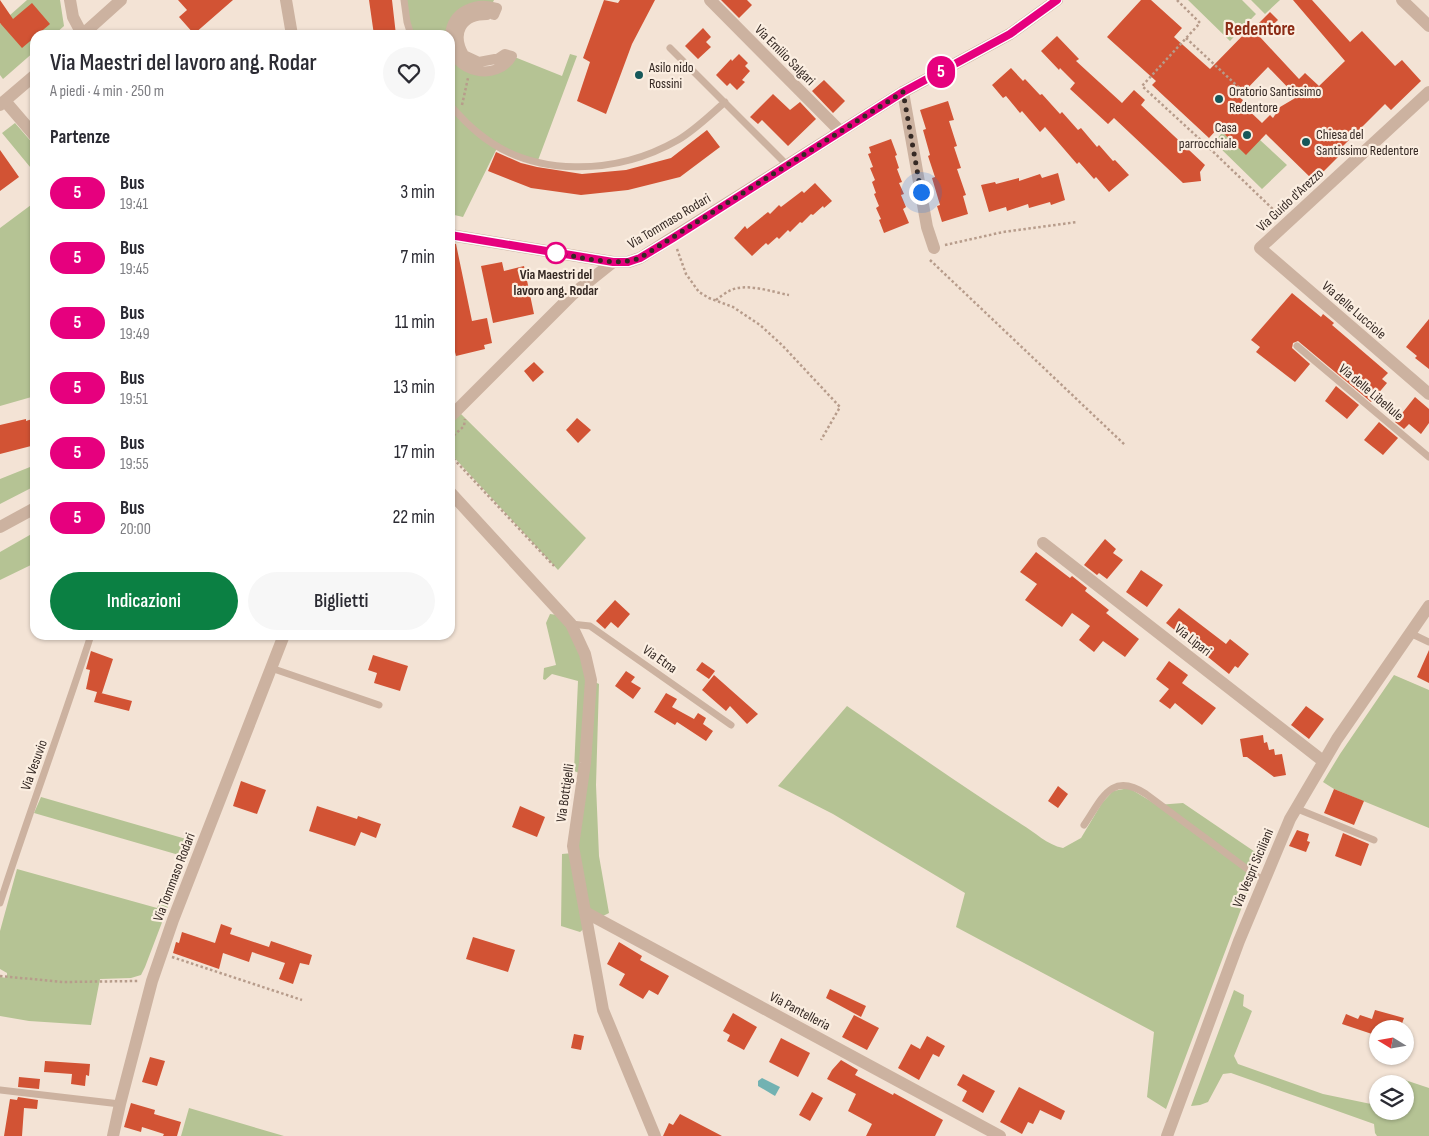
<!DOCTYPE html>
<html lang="it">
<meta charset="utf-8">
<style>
:root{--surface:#fff;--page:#f7f7f7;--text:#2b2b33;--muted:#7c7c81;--accent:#0b8043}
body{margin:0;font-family:"Sofia Sans Condensed",sans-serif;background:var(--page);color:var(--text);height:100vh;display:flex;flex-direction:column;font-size:19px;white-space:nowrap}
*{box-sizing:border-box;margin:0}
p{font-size:16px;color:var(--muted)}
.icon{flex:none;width:28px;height:28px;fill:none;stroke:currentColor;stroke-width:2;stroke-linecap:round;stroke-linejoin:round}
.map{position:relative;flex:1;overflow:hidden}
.side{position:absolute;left:30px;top:30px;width:425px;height:610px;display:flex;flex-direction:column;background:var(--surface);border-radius:15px;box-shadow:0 1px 4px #0004}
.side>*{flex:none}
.badge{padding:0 10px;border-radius:16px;font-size:18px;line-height:32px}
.needle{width:32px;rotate:281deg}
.fabs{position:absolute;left:1369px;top:1020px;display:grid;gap:10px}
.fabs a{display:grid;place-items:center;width:45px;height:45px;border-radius:50%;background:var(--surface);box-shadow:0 1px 4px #0004;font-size:25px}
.you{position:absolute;width:25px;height:25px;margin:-12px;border:4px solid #fff;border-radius:50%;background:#1a73e8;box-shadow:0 0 0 8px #1a73e833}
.map>.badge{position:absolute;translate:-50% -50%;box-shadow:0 0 0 2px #fff}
h2{padding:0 20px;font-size:19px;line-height:45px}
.round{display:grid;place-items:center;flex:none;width:52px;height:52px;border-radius:26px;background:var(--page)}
.headline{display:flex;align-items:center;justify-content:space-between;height:85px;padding:0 20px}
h1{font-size:24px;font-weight:600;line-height:38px}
.action{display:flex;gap:10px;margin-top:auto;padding:10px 20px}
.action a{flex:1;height:58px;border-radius:30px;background:var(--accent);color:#fff;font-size:20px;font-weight:600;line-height:58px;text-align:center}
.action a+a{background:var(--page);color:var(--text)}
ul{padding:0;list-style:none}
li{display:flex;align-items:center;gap:15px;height:65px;padding:0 20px}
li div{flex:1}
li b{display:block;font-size:19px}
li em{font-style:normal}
li .badge{min-width:55px;font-weight:700;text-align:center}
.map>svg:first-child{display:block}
.green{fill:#b5c394}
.water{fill:#72b2b2}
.building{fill:#d25334;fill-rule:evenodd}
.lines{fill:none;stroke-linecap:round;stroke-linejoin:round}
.path{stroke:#b79c8b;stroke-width:2.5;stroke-dasharray:2.5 2.5;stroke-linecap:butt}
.service{stroke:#ccb2a0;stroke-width:7}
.pedestrian{stroke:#ccb2a0;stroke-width:10}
.minor{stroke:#ccb2a0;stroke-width:12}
.tertiary{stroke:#ccb2a0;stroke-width:12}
.line-casing{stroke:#fff;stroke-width:11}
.line{stroke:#e6007e;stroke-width:8}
.walk{stroke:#352924;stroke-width:5;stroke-dasharray:0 9}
.poi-dot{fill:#16585a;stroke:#fbeee1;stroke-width:2}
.stop-dot{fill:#fff;stroke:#e6007e;stroke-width:2.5}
.labels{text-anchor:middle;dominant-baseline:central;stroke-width:4.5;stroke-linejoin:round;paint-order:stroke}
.street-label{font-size:14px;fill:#352924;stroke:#fbeee1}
.poi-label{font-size:14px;fill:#352924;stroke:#fbeee1;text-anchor:start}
.stop-label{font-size:14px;font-weight:bold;fill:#352924;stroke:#fbeee1}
.district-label{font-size:19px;font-weight:bold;fill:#8b2c16;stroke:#fbeee1}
</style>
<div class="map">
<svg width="1429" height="1136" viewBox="0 0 1429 1136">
<rect width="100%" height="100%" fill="#f3e3d5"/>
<path class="green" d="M27,0H60L64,26L54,35H35V51L3,79L0,75V24Z
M401,0H494L491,6L450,35H408Z
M1188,0H1242L1256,14L1230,41Z
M1251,0H1280L1265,14Z
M450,42L482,72L512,56L562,76L570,54L577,56L537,163L498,146L463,217L450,214Z
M1245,107L1260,140L1287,165L1262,189L1214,142Z
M15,123L35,146V173L2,133Z
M35,202V396L0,406V228Z
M460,413L586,538L558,570L450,453V422Z
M35,465V486L0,504V479Z
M35,532V563L0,580V552Z
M550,614L557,615L564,620L581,655L587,680L579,773L574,771L578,681L552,674L545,680L543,679L544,668L556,665L546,623Z
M1394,675L1429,690V828L1334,789L1323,782L1340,754Z
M591,680L599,684L596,785L599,856L609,913L599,918L586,911L575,845Z
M847,706C905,746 962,786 1021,824C1035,832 1047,845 1063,848L1081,838L1102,803L1113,791L1129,788L1157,805L1183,803L1261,856L1166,1109L1147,1097L1154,1032L956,927L965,893L833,814L778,786Z
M41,797L193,841L145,967L141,975L131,978L100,979L91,1025L29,1021L0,1016V977L7,978V973L0,969V931L17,869L157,908L179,855L34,813Z
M573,853L586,927L580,932L561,926L562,854Z
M1234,990L1244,995L1243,1006L1252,1011L1234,1056L1238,1064L1323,1094L1371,1104L1377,1093L1378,1111H1405V1084H1384L1387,1082L1391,1083L1393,1076L1429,1088V1136H1377L1375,1133L1374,1124L1231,1073L1223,1074L1208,1102L1200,1105L1191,1106Z
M189,1108L284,1136H181Z"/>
<path class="water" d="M762,1078L780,1087L775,1096L758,1086V1081Z"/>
<path class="building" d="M0,0L13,19L32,3L50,24L37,35H35V37L22,48L0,23Z
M178,0H233L194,34L179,17L187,10Z
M369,0H392L396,35H374Z
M604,0L618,3L620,0H655L632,44L606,114L577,101L590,62L583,58Z
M721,0H747L752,5L739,18Z
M1141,0H1151L1182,28L1174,37L1210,69L1251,27L1253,29L1270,12L1278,20L1260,37L1299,79L1305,73L1319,86L1345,61L1293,0H1312L1350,42L1362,31L1395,66L1402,60L1421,81L1391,110L1385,104L1342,147L1345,150L1314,181L1266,134L1246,155L1218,128L1209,138L1152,85L1156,81L1107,37ZM1268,67L1297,97L1280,107L1273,118L1270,115L1262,123L1241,103L1243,100L1239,97Z
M703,28L711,37L706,42L711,47L698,59L685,46Z
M1057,36L1079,59L1076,61L1122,103L1134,90L1145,100L1141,105L1205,165L1200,172L1201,181L1183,183L1114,118L1108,124L1070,89L1075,83L1060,68L1059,70L1041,51Z
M739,54L748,63L745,66L750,71L742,80L745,82L737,90L730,83L727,86L716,75L731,59L732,61Z
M1011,68L1023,81L1025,79L1040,95L1042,94L1060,114L1062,112L1078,130L1081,128L1097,147L1099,145L1113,161L1115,160L1129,175L1109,192L1096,177L1094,179L1079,162L1077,164L1045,127L1040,132L1022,111L1020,113L1006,96L1003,98L992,85Z
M824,80L845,101L833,113L812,91Z
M773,94L790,110L800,102L816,119L788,146L762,120L758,124L750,117Z
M948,101L954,120L949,121L957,146L954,147L961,168L957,169L966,195L963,196L968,214L942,222L937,206L940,205L932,178L935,177L928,156L930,155L923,130L926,129L920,110Z
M707,130L720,147L680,177L628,190L581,195L531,188L488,171L496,152L521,163L537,167L582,174L626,170L671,158Z
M891,139L897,155L895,156L899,168L897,169L902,182L899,183L904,194L901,195L906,207L903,209L909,223L884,233L879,220L881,219L876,208L879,206L874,194L876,193L872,182L875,180L870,168L873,167L868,154L871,153L869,147Z
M0,150L19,177L0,191Z
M1058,173L1065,200L1051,205L1050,202L1029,208L1028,204L1007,211L1006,207L989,212L981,185L995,182L996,184L1019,178V181L1040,174L1042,178Z
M815,183L832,201L824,208L823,206L813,215L811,214L802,223L800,222L790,232L788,230L779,239L777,237L768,245L766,243L752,256L734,238L745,226L747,229L768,212L770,214L779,205L781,207L802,191L804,193Z
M450,243L456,244L472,321L487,318L492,343L484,345L485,349L456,356L450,332Z
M502,262L504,271L524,266L534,314L493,323L481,266Z
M1292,293L1321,317L1323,314L1334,323L1332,325L1388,373L1382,379L1387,383L1371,402L1298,341L1293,343L1292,348L1310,364L1295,382L1256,352L1260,347L1251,340Z
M1429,319V369L1415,358L1417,356L1406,347Z
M534,362L544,372L533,382L524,371Z
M1336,386L1359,405L1347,419L1325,401Z
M1415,397L1429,409V423L1421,434L1409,424L1404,429L1395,422Z
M35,418V445L0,454V425L26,419V421Z
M577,418L591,430L578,443L566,430Z
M1379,422L1398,438L1383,455L1364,440Z
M1105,539L1116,549L1113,553L1123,560L1107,579L1099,573L1097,575L1084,565Z
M1036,552L1070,578L1072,576L1087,588L1085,591L1109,610L1106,613L1139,639L1125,657L1103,641L1094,652L1079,640L1090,626L1072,613L1062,627L1025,600L1037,584L1020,572Z
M1141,570L1163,585L1147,607L1126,592Z
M615,600L630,614L618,628L611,622L605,629L596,621Z
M1179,608L1226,644L1230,639L1249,654L1238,668L1235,666L1229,674L1166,623Z
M1429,650V683L1417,677Z
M91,651L113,659L102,693H101L132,701L129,711L94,702L97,692L86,689L90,670L86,669Z
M373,655L408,666L400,691L374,683L377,673L368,670Z
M1169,661L1188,675L1182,683L1216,708L1202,725L1175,703L1170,709L1159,701L1169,689L1156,679Z
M702,662L715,671L709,679L696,670Z
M626,671L635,677L631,682L641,688L633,699L615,686Z
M714,675L758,714L747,724L730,706L726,711L702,690Z
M666,693L677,699L672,707L694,719L698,713L706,718L703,724L713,731L706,741L677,722L675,725L654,712Z
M1306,706L1324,719L1309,739L1291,725Z
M1263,735L1264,743L1267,742L1269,750L1274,749L1275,755L1282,754L1286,775L1274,777L1247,757H1243L1240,739Z
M241,781L266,790L257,814L233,806Z
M1058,786L1068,794L1058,808L1048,801Z
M1334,789L1364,801L1354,825L1324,813Z
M317,806L357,819L358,816L381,824L376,838L361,832L355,846L309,831Z
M520,806L545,817L537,837L512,827Z
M1297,830L1309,834L1307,841L1310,842L1306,852L1289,846Z
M1343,833L1369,844L1361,866L1335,856Z
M221,924L232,928L230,934L269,947L271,941L312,955L309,965L300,963L293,984L279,979L285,963L252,952L249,962L223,953L219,969L173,953L176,942L179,943L182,932L215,943Z
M473,937L515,950L508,972L466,959Z
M619,942L642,956L640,960L669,976L658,995L649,990L643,999L619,985L625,974L607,964Z
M830,989L866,1006L861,1017L826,998Z
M1375,1010L1404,1018L1400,1029H1378V1036L1342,1024L1346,1014L1358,1019L1360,1015L1372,1019Z
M733,1013L757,1027L744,1050L727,1041L730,1035L723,1031Z
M854,1015L879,1028L867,1050L842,1037Z
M574,1034L584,1036L581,1050L571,1048Z
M927,1036L945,1046L939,1057L933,1054L919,1080L898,1068L911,1044L920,1049Z
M781,1038L810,1053L798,1077L769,1062Z
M150,1057L165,1061L157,1086L142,1082Z
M841,1060L858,1070L855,1075L893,1095L894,1093L943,1120L935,1136H866L872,1124L848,1111L856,1094L827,1079L832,1070Z
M45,1061L90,1064L89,1076L86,1075L85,1086L71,1084L72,1074L44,1072Z
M963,1074L995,1091L983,1113L962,1101L967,1091L957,1085Z
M19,1077L40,1079L39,1089L18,1087Z
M1019,1087L1065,1111L1061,1120L1040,1110L1033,1124L1028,1122L1022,1134L1000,1122Z
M812,1092L823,1098L810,1121L799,1115Z
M18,1097L38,1100L37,1109L24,1108L22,1136H4L10,1099L17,1100Z
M131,1103L155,1110L154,1114L181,1122L177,1136H163L164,1134L142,1127L141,1132L124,1127Z
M680,1114L722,1136H663L669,1123L673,1125Z"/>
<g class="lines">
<path class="path" d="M1177,0L1200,23L1142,86L1204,143L1279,215
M1186,38L1248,96
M462,105L468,78
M945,245L1003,232L1077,222
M677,249L686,274L699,292L709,298L733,307L760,325L782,345L840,407L821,440
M930,260L1125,445
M716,300C720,297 725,293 729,291C746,282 772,292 789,295
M35,389V402
M450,439L464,426L465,419
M450,455L554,566
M172,957L302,1000
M0,976L63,982L138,981"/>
<path class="service" d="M404,0L407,22L411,35
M670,48L787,165
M450,105C458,114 467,124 477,132C532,179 617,175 678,140C695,130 710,115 725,102
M1297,346L1429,457
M571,624L590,626L731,725
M1410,633L1429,642
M271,668L379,705
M1295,808L1374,840
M1084,825C1102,799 1111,771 1146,794L1258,877L1264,879
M0,903C29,813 62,725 91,635
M0,1090L120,1104"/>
<path class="pedestrian" d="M450,35C452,11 476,1 497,8L494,15L488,12L487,15C461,15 452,33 464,55L479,62L495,59L496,60L505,54L512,56C497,83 452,72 450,42"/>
<path class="minor" d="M70,0L73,17L82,34
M286,0L292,35
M710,0L840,131
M1402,0L1429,26
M903,92L927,227L934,248
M1429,92L1260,248L1429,394
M5,101L35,136
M450,235L613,262H628L640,258L903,92L1010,34L1057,0
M450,417L573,294L613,262
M450,492L571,624L585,654L591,680L585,763L573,846L603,1010L655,1136
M0,527L35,508
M1043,543L1323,761
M585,912L1000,1136
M113,1136L120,1104L152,981L173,920L284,635
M1167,1136L1239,941L1290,819L1337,739L1429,606"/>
<path class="tertiary" d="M82,35L121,0
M0,105L35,75"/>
</g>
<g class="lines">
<g class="line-casing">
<path id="line" d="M450,235L613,262H628L640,258L673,238L903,92L1010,34L1057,0"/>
</g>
<use href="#line" class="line"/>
<path class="walk" d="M556,253C581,257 616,267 640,258L903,92L921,192"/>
</g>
<g class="poi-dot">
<circle cx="639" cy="75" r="5"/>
<circle cx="1219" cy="99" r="5"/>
<circle cx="1247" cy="135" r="5"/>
<circle cx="1306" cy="142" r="5"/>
</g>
<circle class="stop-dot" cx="556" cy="253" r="10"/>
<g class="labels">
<g class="street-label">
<text transform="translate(785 55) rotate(45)">Via Emilio Salgari</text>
<text transform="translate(1290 200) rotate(-43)">Via Guido d'Arezzo</text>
<text transform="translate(669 221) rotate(-31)">Via Tommaso Rodari</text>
<text transform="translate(1354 310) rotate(41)">Via delle Lucciole</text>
<text transform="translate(1371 392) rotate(40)">Via delle Libellule</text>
<text transform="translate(1193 640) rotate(38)">Via Lipari</text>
<text transform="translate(660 659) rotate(35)">Via Etna</text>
<text transform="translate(34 765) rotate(-70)">Via Vesuvio</text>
<text transform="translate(565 793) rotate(-82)">Via Bottigelli</text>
<text transform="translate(1253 868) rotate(-67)">Via Vespri Siciliani</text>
<text transform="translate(174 877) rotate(-69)">Via Tommaso Rodari</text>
<text transform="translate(800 1011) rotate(28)">Via Pantelleria</text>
</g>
<g class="poi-label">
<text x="649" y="67">Asilo nido<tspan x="649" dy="16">Rossini</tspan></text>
<text x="1229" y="91">Oratorio Santissimo<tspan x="1229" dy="16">Redentore</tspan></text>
<text x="1237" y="127" text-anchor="end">Casa<tspan x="1237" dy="16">parrocchiale</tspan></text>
<text x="1316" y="134">Chiesa del<tspan x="1316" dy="16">Santissimo Redentore</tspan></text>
</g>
<g class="stop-label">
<text x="556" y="274">Via Maestri del<tspan x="556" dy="16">lavoro ang. Rodar</tspan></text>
</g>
<g class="district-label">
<text x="1260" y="29">Redentore</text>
</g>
</g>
</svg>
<div class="fabs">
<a><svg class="needle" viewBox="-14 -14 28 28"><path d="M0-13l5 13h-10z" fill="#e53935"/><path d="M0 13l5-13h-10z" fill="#7c7c81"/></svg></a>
<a><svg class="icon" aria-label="layers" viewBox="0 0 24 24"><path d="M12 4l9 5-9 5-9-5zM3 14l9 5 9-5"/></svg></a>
</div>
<div class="you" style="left:921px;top:192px"></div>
<b class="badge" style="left:941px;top:72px;background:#e6007e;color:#fff">5</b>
<section class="side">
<div class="headline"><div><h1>Via Maestri del lavoro ang. Rodar</h1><p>A piedi · 4 min · 250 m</p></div><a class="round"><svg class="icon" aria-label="heart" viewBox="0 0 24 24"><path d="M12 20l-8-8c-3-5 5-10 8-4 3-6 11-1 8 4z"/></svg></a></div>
<h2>Partenze</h2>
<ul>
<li><span class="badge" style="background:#e6007e;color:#fff">5</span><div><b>Bus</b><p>19:41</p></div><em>3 min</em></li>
<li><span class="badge" style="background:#e6007e;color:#fff">5</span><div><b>Bus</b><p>19:45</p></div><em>7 min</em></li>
<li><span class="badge" style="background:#e6007e;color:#fff">5</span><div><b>Bus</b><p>19:49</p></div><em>11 min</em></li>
<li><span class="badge" style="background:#e6007e;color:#fff">5</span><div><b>Bus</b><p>19:51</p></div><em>13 min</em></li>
<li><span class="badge" style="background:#e6007e;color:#fff">5</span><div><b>Bus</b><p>19:55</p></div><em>17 min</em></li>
<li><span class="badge" style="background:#e6007e;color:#fff">5</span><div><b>Bus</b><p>20:00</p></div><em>22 min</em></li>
</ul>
<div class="action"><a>Indicazioni</a><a>Biglietti</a></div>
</section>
</div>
